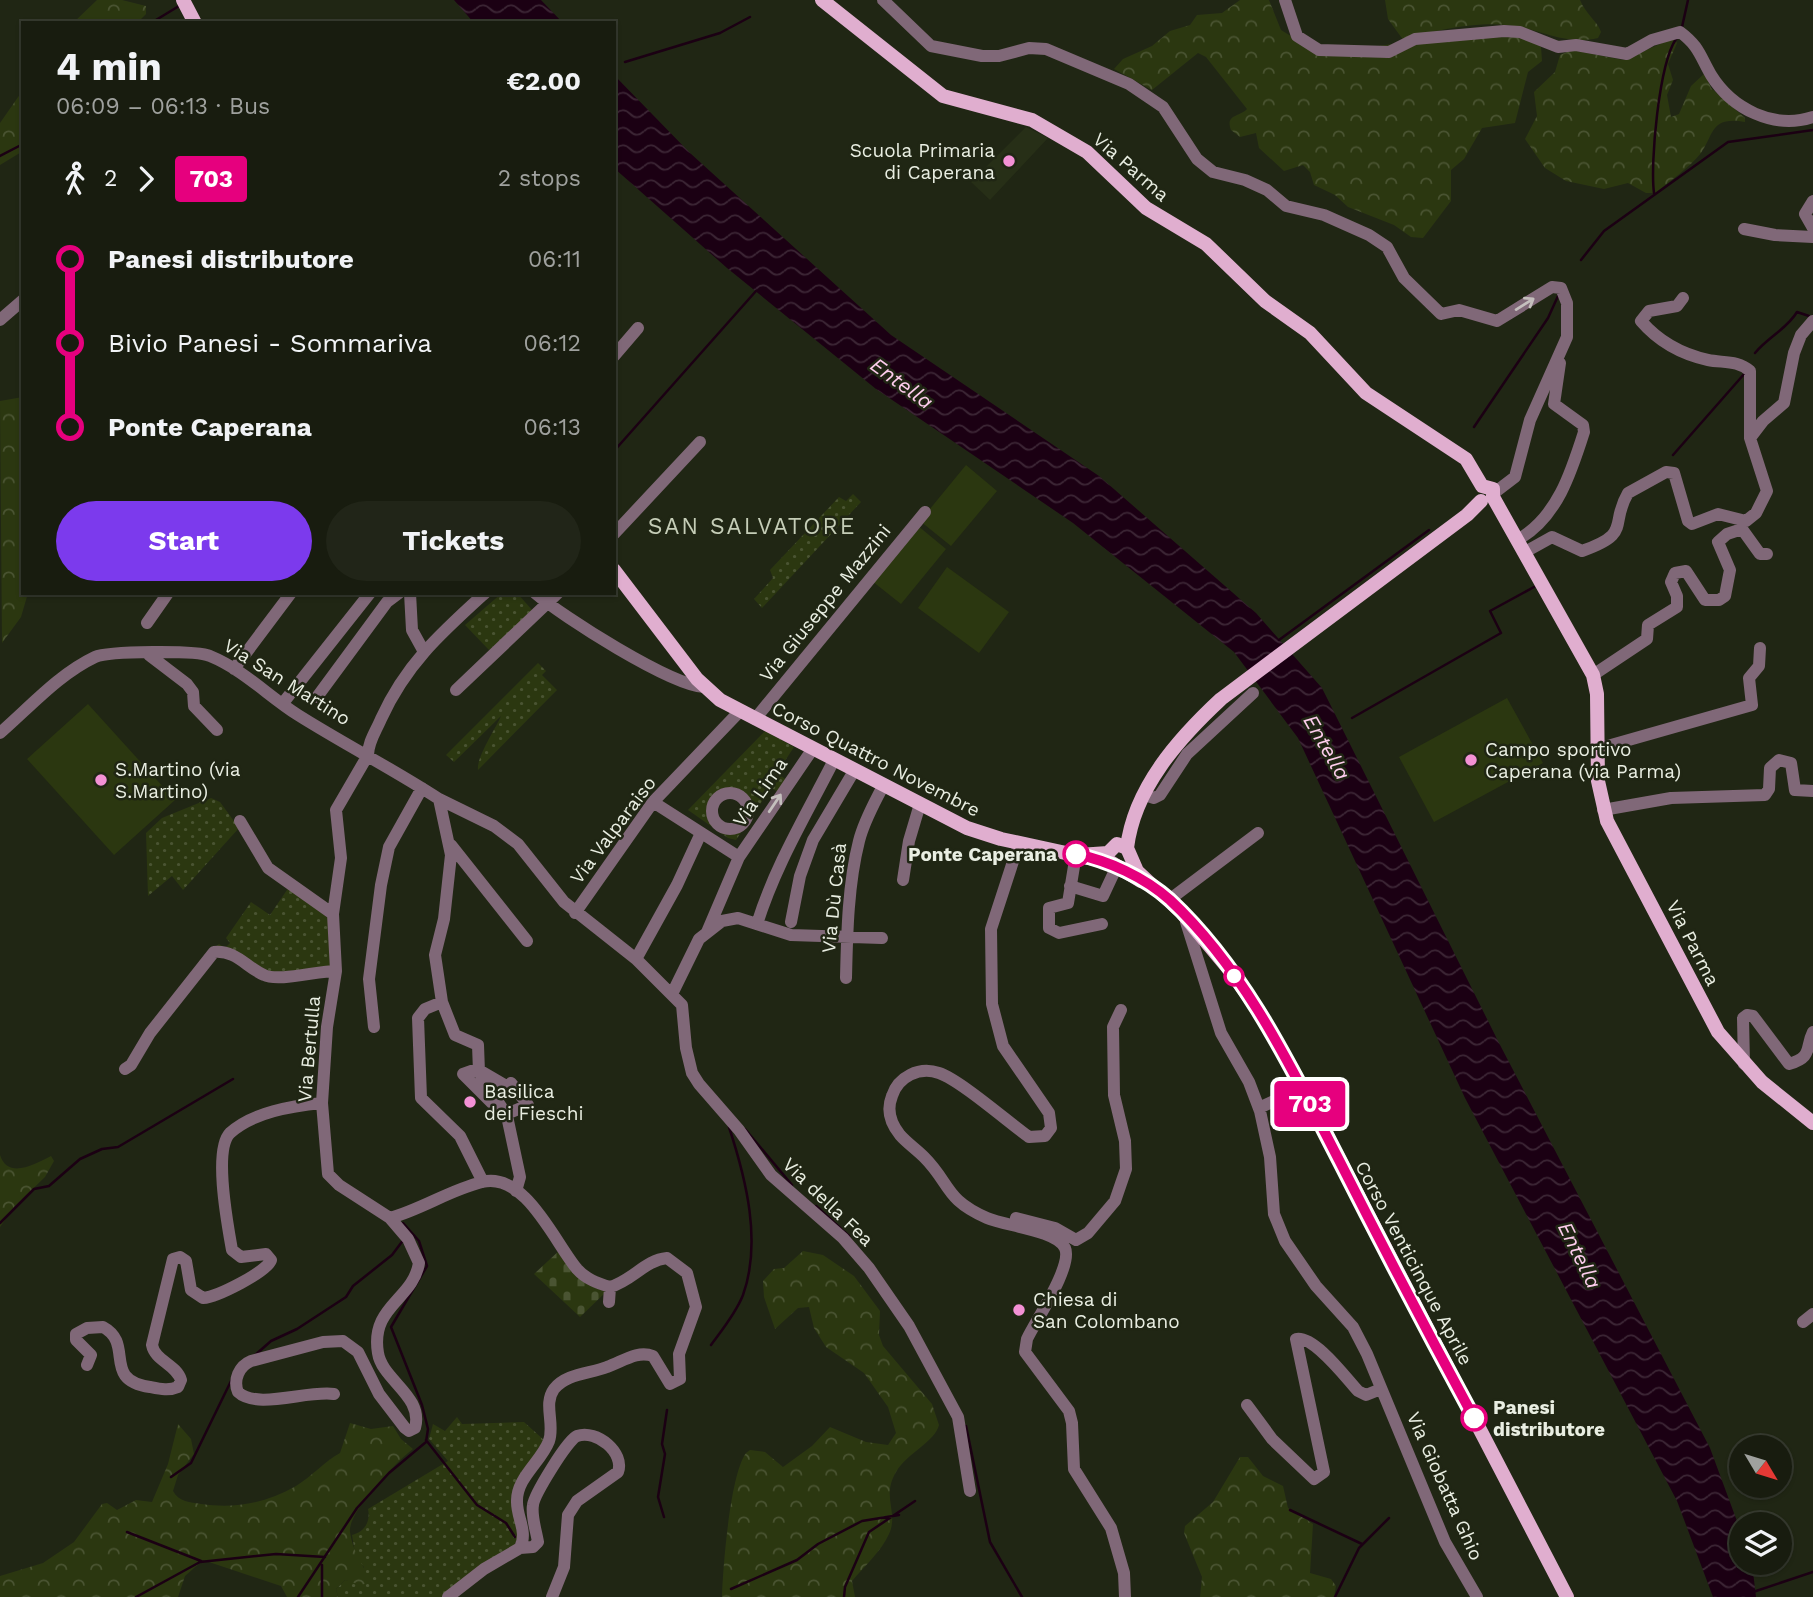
<!DOCTYPE html>
<meta charset="utf-8">
<style>
:root{--surface:#181c0f;--page:#212518;--text:#f1f3f6;--muted:#9fa19e;--line:#363a2f;--accent:#7c3aed}
body{margin:0;font-family:"Work Sans",sans-serif;background:var(--page);color:var(--text);height:100vh;display:flex;flex-direction:column;font-size:26px;white-space:nowrap}
*{box-sizing:border-box;margin:0}
p{font-size:23px;color:var(--muted)}
.icon{flex:none;width:38px;height:38px;fill:none;stroke:currentColor;stroke-width:2;stroke-linecap:round;stroke-linejoin:round}
.map{position:relative;flex:1;overflow:hidden}
.side{position:absolute;left:21px;top:21px;width:595px;height:574px;display:flex;flex-direction:column;background:var(--surface);border-radius:0px;box-shadow:0 2px 5px #0004,0 0 0 2px var(--line)}
.side>*{flex:none}
.badge{padding:0 14px;border-radius:5px;font-size:24px;line-height:46px}
.needle{width:46px;rotate:128deg}
.fabs{position:absolute;left:1729px;top:1435px;display:grid;gap:14px}
.fabs a{display:grid;place-items:center;width:63px;height:63px;border-radius:50%;background:var(--surface);box-shadow:0 2px 5px #0004,0 0 0 2px var(--line);font-size:35px}
.map>.badge{position:absolute;translate:-50% -50%;box-shadow:0 0 0 4px #fff}
.legs{display:flex;align-items:center;gap:10px;height:77px;padding:0 35px;font-size:23px}
.legs p{margin-inline-start:auto}
.overview{display:flex;align-items:center;justify-content:space-between;height:119px;padding:0 35px}
h1{font-size:38px;font-weight:700;line-height:52px}
.button{display:flex;gap:14px;margin-top:auto;padding:14px 35px}
.button a{flex:1;height:80px;border-radius:42px;background:var(--accent);color:#fff;font-size:28px;font-weight:700;line-height:80px;text-align:center}
.button a+a{background:var(--page);color:var(--text)}
ul{padding:0 35px;list-style:none}
li{display:flex;align-items:center;gap:24px;height:84px;font-size:26px}
li i{display:grid;place-items:center;width:10px;height:100%;margin:0 9px;background:currentColor}
li i::after{content:'';width:18px;height:18px;margin:-9px;border:5px solid;border-radius:50%;background:var(--surface)}
li p{margin-inline-start:auto}
li:first-child i{background:linear-gradient(#0000 50%,currentColor 0)}
li:last-child i{background:linear-gradient(currentColor 50%,#0000 0)}
.map>svg:first-child{display:block}
.built{fill:#272f17}
.grass{fill:url(#grass-dots);fill-rule:evenodd}
.forest{fill:url(#forest-crowns)}
.cemetery{fill:url(#cemetery-stones)}
.pitch{fill:#2b3710}
.water{fill:url(#water-waves)}
.lines{fill:none;stroke-linecap:round;stroke-linejoin:round}
.stream{stroke:#1b0013;stroke-width:2.5}
.minor{stroke:#806878;stroke-width:12}
.major{stroke:#e0aecf;stroke-width:14}
.oneway{stroke:#c4bfbd}
.line-1-casing{stroke:#fff;stroke-width:16}
.line-1{stroke:#e6007e;stroke-width:10}
.poi-dot{fill:#f391d5;stroke:#202614;stroke-width:2.5}
.stop-1-dot{fill:#fff;stroke:#e6007e;stroke-width:3.5}
.labels{text-anchor:middle;dominant-baseline:central;stroke-width:5;stroke-linejoin:round;paint-order:stroke}
.poi-label{font-size:19px;fill:#e9eee2;stroke:#202614;text-anchor:start}
.street-label{font-size:19px;fill:#e9eee2;stroke:#202614}
.stop-label{font-size:19px;font-weight:bold;fill:#e9eee2;stroke:#202614;text-anchor:end}
.water-label{font-size:21px;font-style:italic;fill:#fecded;stroke:#202614}
.quarter-label{font-size:23px;letter-spacing:2px;fill:#c5cdb7;stroke:#202614}
</style>
<div class="map">
<svg width="1813" height="1597" viewBox="0 0 1813 1597">
<defs>
<pattern id="grass-dots" width="8" height="8" patternUnits="userSpaceOnUse" patternTransform="scale(1.75)"><rect width="8" height="8" fill="#2b3710"/><path d="M2 2h.1M6 6h.1" fill="none" stroke="#4a5432" stroke-width="1.8" stroke-linecap="round"/></pattern>
<pattern id="forest-crowns" width="20" height="18" patternUnits="userSpaceOnUse" patternTransform="scale(1.75)"><rect width="20" height="18" fill="#2b3710"/><path d="M2 6a3 3 0 1 1 6 0M12 15a3 3 0 1 1 6 0" fill="none" stroke="#4a5432"/></pattern>
<pattern id="cemetery-stones" width="16" height="16" patternUnits="userSpaceOnUse" patternTransform="scale(1.75)"><rect width="16" height="16" fill="#2b3710"/><path d="M2 7V4a2 2 0 0 1 4 0v3zM10 15v-3a2 2 0 0 1 4 0v3z" fill="#4a5432"/></pattern>
<pattern id="water-waves" width="16" height="10" patternUnits="userSpaceOnUse" patternTransform="scale(1.75)"><rect width="16" height="10" fill="#1b0013"/><path d="M0 5q4-4 8 0t8 0" fill="none" stroke="#3c2635"/></pattern>
</defs>
<rect width="100%" height="100%" fill="#202614"/>
<path class="built" d="M1026,127L1048,138L990,200L971,182Z"/>
<path class="grass" d="M853,494L861,502L762,608L754,599L773,578L770,570L839,497L846,501Z
M502,593H517L533,611L489,650L465,625Z
M538,663L546,671L542,675L557,690L478,770C476,758 496,728 501,716L454,762L446,755Z
M765,731L794,747L777,773L788,781L780,793L771,788L736,840L728,838L688,810ZM733,793L744,799L748,815L740,826L728,829L717,822L712,811L717,799Z
M211,798L220,802L239,828L183,890L172,876L148,896L146,833L162,818Z
M289,887L328,918L330,967L277,975L230,952L201,964L199,961L219,944L225,948L230,943L226,938L251,902L270,915Z
M457,1417L462,1424L524,1422L545,1441L521,1477V1529L515,1544L443,1597H338L336,1589L345,1580L357,1582L364,1567L356,1559L352,1535C364,1532 371,1522 368,1509L448,1461L429,1439L433,1424L445,1431Z"/>
<path class="forest" d="M97,0H122L146,6V14L137,23H73Z
M1240,0H1269L1281,30L1320,54L1436,38L1522,37L1541,47L1542,61L1528,72L1515,123L1482,128L1464,159L1451,170V201L1423,238L1411,237L1394,225L1348,207L1335,195L1314,185L1310,172L1303,165L1284,171L1259,148L1256,133L1240,137L1231,130C1225,114 1240,117 1247,109L1206,57L1198,53L1152,90L1114,69L1123,59L1152,46L1170,31L1190,25L1197,15L1222,13Z
M1385,0H1580C1585,13 1598,22 1601,32L1598,38C1564,46 1539,28 1506,25C1477,22 1431,30 1404,41L1388,19Z
M1674,38L1677,43L1668,64L1673,80L1667,95L1671,117L1679,114L1691,86L1705,73L1711,88L1745,118V122C1710,116 1714,135 1701,153C1689,168 1670,181 1655,193H1646L1628,183L1604,189L1566,181L1545,168L1525,139L1537,116L1534,92L1555,72L1560,55L1572,50L1623,60Z
M23,90V151L0,165V123Z
M23,397V593H28L21,617L2,643L0,401Z
M0,1155C8,1180 35,1164 51,1156L54,1161L45,1177L14,1207L0,1227Z
M803,1251L823,1255L854,1276L880,1311L879,1335L883,1346L932,1404L939,1425C935,1442 907,1453 896,1472C881,1497 899,1512 889,1534C882,1550 864,1567 852,1581L855,1597H722C723,1567 730,1475 746,1453L750,1450L765,1452L783,1467L812,1446L830,1427L866,1442L888,1445L896,1433L888,1407L864,1373L826,1347L814,1328L809,1307L798,1308L775,1329L764,1297L763,1281L774,1269L784,1268Z
M350,1423L371,1429L393,1426L401,1439L413,1449C398,1460 347,1512 350,1532C353,1552 361,1560 368,1577L367,1583L361,1585L345,1580L336,1589L338,1597H287L281,1586L203,1560L185,1576L178,1597H0V1576L43,1563L74,1542L102,1504L107,1503L117,1510L136,1500L152,1502L168,1464L178,1424L191,1439L194,1454L178,1475L173,1491C179,1502 190,1502 201,1504C236,1509 266,1503 296,1486C312,1476 324,1462 340,1453Z
M1240,1457H1248L1263,1476L1283,1486L1288,1508L1313,1524L1310,1573L1331,1579L1336,1586L1334,1597H1200L1202,1577L1184,1533L1185,1526L1213,1502Z"/>
<path class="cemetery" d="M561,1249C572,1272 582,1283 606,1292L580,1317L534,1274Z"/>
<path class="pitch" d="M966,465L997,491L951,546L920,521Z
M917,525L946,549L901,604L872,581Z
M947,567L1009,612L979,653L918,608Z
M1507,698L1543,763L1434,822L1399,757Z
M88,704L175,800L114,855L27,759Z"/>
<path class="water" d="M454,0H541L563,23H474Z
M614,75L690,153L891,335L1099,476L1256,613L1322,688L1499,1043L1710,1448L1741,1532V1563H1752L1756,1597H1713L1677,1501L1465,1098L1298,738L1234,652L1073,523L876,389L727,268L614,168Z"/>
<g class="lines">
<path class="stream" d="M151,23L179,6
M1682,27L1688,0
M625,62L720,33L750,17
M614,66H616
M0,156L23,144
M1654,193C1650,163 1659,64 1676,39
M1581,260L1604,231L1728,142L1813,130
M1755,353C1768,337 1787,329 1797,312L1809,316
M1474,427L1548,318L1558,296
M614,451L756,291
M1673,455L1745,373
M1279,640L1429,530
M1352,718L1501,633L1490,611L1534,587
M745,1129L792,1185
M816,1206L849,1236
M0,1223L34,1189L49,1186L80,1159L102,1149L118,1147L233,1079
M711,1345C722,1330 736,1313 743,1295C762,1242 746,1179 729,1127
M254,1356L271,1341L297,1329L346,1297L353,1286L392,1255L404,1239
M966,1426L990,1542L1022,1597
M426,1440L477,1505L506,1523L515,1537
M171,1477L191,1463L231,1381
M1290,1510L1362,1544
M664,1517L658,1497L665,1454L662,1444L667,1410
M127,1532L201,1561
M322,1565V1597
M731,1589L797,1560L818,1544L862,1521L899,1515
M1753,1592L1813,1572
M136,1597L200,1562L276,1554L325,1557
M298,1597L357,1508L389,1473L426,1442L428,1429L422,1405L391,1327L427,1266L419,1241L403,1223
M844,1597L845,1587L869,1532L915,1501
M1335,1597L1359,1548L1389,1518"/>
<path class="minor" d="M883,0L931,46L982,56H999L1029,48L1046,49L1129,84L1163,107L1197,159L1213,172L1245,180L1267,190L1286,206L1324,215L1369,235L1387,247L1404,278L1441,314L1459,310L1497,321L1552,287L1561,288L1567,303V337L1530,420L1515,477L1494,493
M1285,0L1297,36L1319,50L1389,52L1415,39L1504,31L1520,32L1558,47L1576,45L1627,54L1652,40L1680,32C1699,46 1700,56 1711,75C1732,109 1774,130 1813,117
M1813,201L1805,214L1813,228
M1744,229L1775,235L1813,237
M0,320L23,300
M614,356L638,328
M1750,438L1763,421L1784,403L1794,353L1801,335L1813,321
M614,534L700,442
M1519,539C1557,517 1571,473 1584,432L1583,425L1554,404L1560,363
M1525,552L1552,537L1582,551C1633,533 1609,525 1628,493L1666,472L1674,473L1688,521L1692,524L1718,514L1746,521L1756,513L1767,491L1750,438V371C1738,360 1723,363 1708,360C1681,354 1659,342 1641,321L1649,311L1677,306L1683,298
M410,593L412,630L423,650
M485,593C441,633 406,664 381,719C376,731 368,742 368,755L336,810L341,858L333,914L336,971L327,1027L322,1103L328,1174L339,1185L390,1218C422,1209 450,1190 482,1182C525,1171 555,1243 577,1269C586,1279 597,1283 610,1287
M535,593C563,617 670,685 704,687
M147,623L168,593
M149,655L187,684L193,692L194,706L217,730
M234,669L291,593
M1593,675L1647,639L1648,625L1677,607V596L1671,582L1675,573L1686,571L1705,600H1719L1725,596L1730,570L1718,542L1727,534L1742,529L1760,554H1767
M456,690L558,593
M317,697L387,602L399,593
M283,703L370,593
M755,719L925,512
M0,733C30,707 59,674 95,657C108,651 197,650 210,656C244,670 268,696 298,715C344,744 393,769 439,799L451,855L444,919L435,955L442,1002L455,1035L478,1045L479,1072L507,1116L520,1177L516,1191
M1597,749L1752,705L1749,678L1759,666L1760,648
M712 811a18 18 0 1 1 36 0a18 18 0 1 1-36 0Z
M1145,795L1154,798L1160,795L1187,754L1253,693
M439,799L494,826L518,844L564,902L636,959L682,1005L686,1048L692,1073L699,1084L739,1130L771,1175L843,1238L869,1268L909,1326L958,1417L970,1491
M653,802L739,857
M1603,810L1671,798L1765,795L1769,789L1770,768L1779,760L1791,763L1795,790L1813,791
M240,821L268,868L333,914
M1019,843L991,929L992,1004L1003,1046L1049,1113L1051,1128L1045,1136L1029,1137C1008,1122 960,1080 939,1073C919,1066 898,1077 892,1096C886,1111 891,1124 900,1135C907,1143 916,1149 924,1157C951,1184 944,1199 987,1218C1005,1226 1056,1230 1065,1248C1073,1266 1036,1320 1027,1339L1025,1352L1069,1411L1072,1423L1074,1469L1111,1528L1124,1573L1125,1597
M451,845L527,941
M1076,854L1068,903L1049,908V928L1059,933L1102,924
M903,880L909,841L920,804
M1070,886L1103,896L1117,866
M1169,900L1258,833
M575,913L653,802L740,711
M791,922L800,876L813,840L854,771
M1186,922L1221,1033L1249,1082L1260,1111L1270,1157L1274,1214L1285,1241L1316,1286L1353,1327L1367,1354L1445,1542L1477,1597
M757,924C775,866 806,815 834,760
M707,932L739,857L812,750
M636,959L677,885L701,833
M846,978C847,934 848,884 859,841C864,821 874,804 883,786
M672,994L699,939L722,921L738,918L791,935L882,938
M442,1002L425,1009L418,1018L421,1098L460,1136L483,1182
M374,1027L369,979L381,885L389,847L422,788
M1744,1064L1743,1018L1747,1015L1753,1016L1789,1064C1813,1057 1805,1048 1813,1032
M125,1069L131,1065L150,1033L214,952C236,950 246,967 264,975C278,982 317,971 336,971
M477,1069L508,1087L511,1083L528,1105L509,1113L501,1112L463,1074Z
M1259,1108L1302,1088
M1016,1218L1055,1228L1076,1240L1088,1233L1115,1201L1126,1169L1125,1141L1114,1095L1113,1027L1121,1010
M609,1302L610,1287
M1803,1322L1813,1314
M87,1365L91,1355L76,1340V1334L87,1328L103,1327C135,1344 101,1380 150,1387C160,1389 169,1391 178,1387L181,1380C176,1364 155,1361 152,1345L173,1259L180,1257L186,1261L191,1290L203,1298C217,1297 267,1272 271,1260L266,1254L241,1257L232,1250C228,1227 213,1150 230,1133C253,1112 292,1106 322,1103
M334,1394C307,1390 257,1410 238,1392C233,1380 239,1366 251,1361L323,1342L343,1341L358,1352L379,1394L405,1428L409,1431L415,1428C424,1396 382,1380 378,1353C370,1306 413,1300 419,1263L408,1239L390,1218
M1247,1405L1272,1439L1314,1479L1324,1472L1296,1339C1314,1335 1346,1378 1358,1391L1366,1395L1381,1389
M520,1548L533,1547L538,1542C536,1530 531,1516 533,1505C534,1495 568,1439 577,1436C597,1429 625,1453 618,1472L577,1501L568,1515L564,1567L552,1597
M448,1597L484,1569L520,1548C528,1531 517,1519 517,1502C516,1478 541,1462 549,1441C555,1424 543,1404 554,1389C567,1373 590,1374 607,1367C622,1362 637,1350 653,1356L670,1384L680,1379L679,1354L696,1307L687,1273L667,1258C645,1260 632,1281 610,1287"/>
<path class="major" d="M183,0L195,23
M822,0L943,96L1032,120L1087,152L1146,208L1206,244L1265,301L1310,333L1366,393L1466,459L1482,486
M1482,486L1493,489V497L1593,675L1597,694L1598,781L1607,821L1718,1032L1762,1082L1813,1123
M614,570L697,679L720,700L967,828L1001,839L1112,863L1141,881
M1127,848C1134,788 1179,738 1221,699L1467,515L1481,501
M1079,855L1108,853L1117,844L1127,848L1137,871L1182,913L1233,974L1260,1013L1296,1076L1567,1597"/>
</g>
<defs><path id="oneway-shaft" d="M-6 0H5M1.5-3L5.5 0L1.5 3" fill="none" stroke-width="1.6" stroke-linecap="round" stroke-linejoin="round" transform="scale(1.75)"/></defs>
<g class="oneway">
<use href="#oneway-shaft" transform="translate(1525 304) rotate(-32)"/>
<use href="#oneway-shaft" transform="translate(775 803) rotate(-56)"/>
</g>
<g class="lines">
<g class="line-1-casing">
<path id="line-1" d="M1076,854C1109,861 1144,877 1170,900C1246,971 1292,1069 1339,1160C1383,1247 1428,1333 1474,1418"/>
</g>
<use href="#line-1" class="line-1"/>
</g>
<g class="poi-dot">
<circle cx="1009" cy="161" r="7"/>
<circle cx="1471" cy="760" r="7"/>
<circle cx="101" cy="780" r="7"/>
<circle cx="470" cy="1102" r="7"/>
<circle cx="1019" cy="1310" r="7"/>
</g>
<g class="stop-1-dot">
<circle cx="1076" cy="854" r="12"/>
<circle cx="1234" cy="976" r="9"/>
<circle cx="1474" cy="1418" r="12"/>
</g>
<g class="labels">
<g class="poi-label">
<text x="995" y="150" text-anchor="end">Scuola Primaria<tspan x="995" dy="22">di Caperana</tspan></text>
<text x="1485" y="749">Campo sportivo<tspan x="1485" dy="22">Caperana (via Parma)</tspan></text>
<text x="115" y="769">S.Martino (via<tspan x="115" dy="22">S.Martino)</tspan></text>
<text x="484" y="1091">Basilica<tspan x="484" dy="22">dei Fieschi</tspan></text>
<text x="1033" y="1299">Chiesa di<tspan x="1033" dy="22">San Colombano</tspan></text>
</g>
<g class="street-label">
<text transform="translate(1131 167) rotate(41)">Via Parma</text>
<text transform="translate(825 603) rotate(-51)">Via Giuseppe Mazzini</text>
<text transform="translate(287 682) rotate(32)">Via San Martino</text>
<text transform="translate(876 759) rotate(27)">Corso Quattro Novembre</text>
<text transform="translate(760 792) rotate(-55)">Via Lima</text>
<text transform="translate(613 830) rotate(-53)">Via Valparaiso</text>
<text transform="translate(834 898) rotate(-84)">Via Dù Casà</text>
<text transform="translate(1693 943) rotate(63)">Via Parma</text>
<text transform="translate(309 1049) rotate(-85)">Via Bertulla</text>
<text transform="translate(828 1202) rotate(44)">Via della Fea</text>
<text transform="translate(1414 1263) rotate(62)">Corso Venticinque Aprile</text>
<text transform="translate(1445 1486) rotate(66)">Via Giobatta Ghio</text>
</g>
<g class="stop-label">
<text x="1057" y="854">Ponte Caperana</text>
<text x="1493" y="1407" text-anchor="start">Panesi<tspan x="1493" dy="22">distributore</tspan></text>
</g>
<g class="water-label">
<text transform="translate(902 383) rotate(36)">Entella</text>
<text transform="translate(1327 747) rotate(60)">Entella</text>
<text transform="translate(1580 1255) rotate(64)">Entella</text>
</g>
<g class="quarter-label">
<text x="752" y="526">SAN SALVATORE</text>
</g>
</g>
</svg>
<div class="fabs">
<a><svg class="needle" viewBox="-14 -14 28 28"><path d="M0-13l5 13h-10z" fill="#e53935"/><path d="M0 13l5-13h-10z" fill="#9fa19e"/></svg></a>
<a><svg class="icon" aria-label="layers" viewBox="0 0 24 24"><path d="M12 4l9 5-9 5-9-5zM3 14l9 5 9-5"/></svg></a>
</div>
<b class="badge" style="left:1310px;top:1104px;background:#e6007e;color:#fff">703</b>
<section class="side">
<div class="overview"><div><h1>4 min</h1><p>06:09 – 06:13 · Bus</p></div><b>€2.00</b></div>
<div class="legs"><svg class="icon" aria-label="walk" viewBox="0 0 24 24"><circle cx="13" cy="4" r="2"/><path d="M13 8l-2 6 4 7M11 14l-3 7M7 12l3-4h3l4 4"/></svg>2<svg class="icon" aria-label="forward" viewBox="0 0 24 24"><path d="M9 5l7 7-7 7"/></svg><b class="badge" style="background:#e6007e;color:#fff">703</b><p>2 stops</p></div>
<ul>
<li><i style="color:#e6007e"></i><b>Panesi distributore</b><p>06:11</p></li>
<li><i style="color:#e6007e"></i><span>Bivio Panesi - Sommariva</span><p>06:12</p></li>
<li><i style="color:#e6007e"></i><b>Ponte Caperana</b><p>06:13</p></li>
</ul>
<div class="button"><a>Start</a><a>Tickets</a></div>
</section>
</div>
